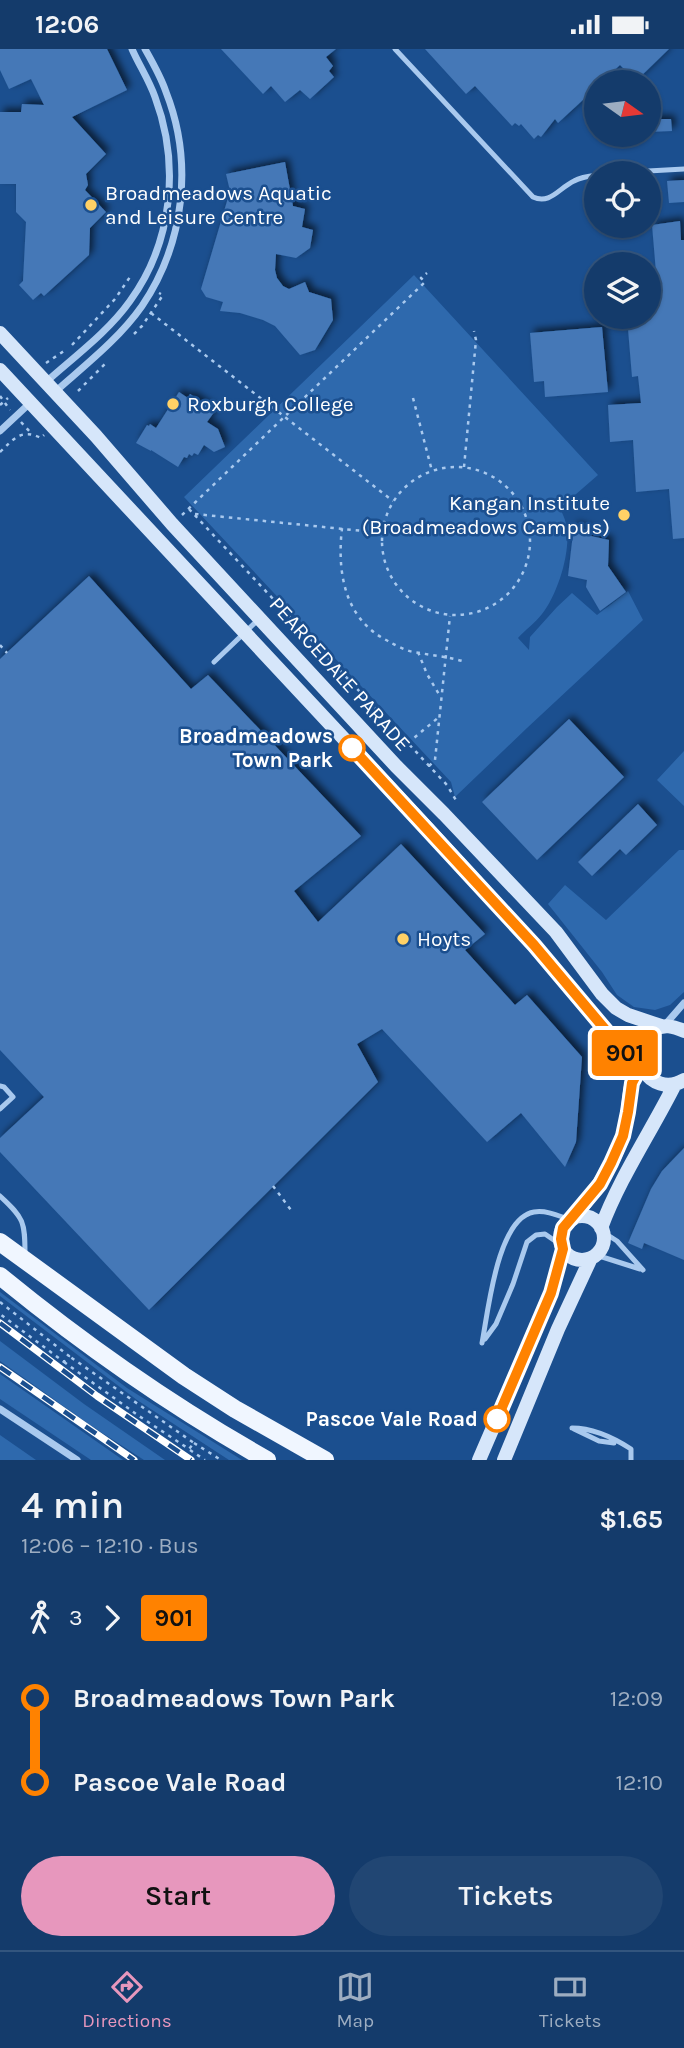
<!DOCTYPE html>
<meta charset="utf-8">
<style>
:root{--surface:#143b6b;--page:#214673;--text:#f1f3f6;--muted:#9dadc1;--line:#33557e;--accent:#e797bd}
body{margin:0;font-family:Karla,sans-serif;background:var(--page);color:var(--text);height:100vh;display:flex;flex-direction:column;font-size:26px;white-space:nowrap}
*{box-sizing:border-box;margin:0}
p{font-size:23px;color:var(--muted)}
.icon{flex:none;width:38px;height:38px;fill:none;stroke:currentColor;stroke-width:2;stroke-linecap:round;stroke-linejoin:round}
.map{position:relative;height:1411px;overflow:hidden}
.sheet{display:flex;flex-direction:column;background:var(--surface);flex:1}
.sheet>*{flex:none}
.badge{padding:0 14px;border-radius:5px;font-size:24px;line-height:46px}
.needle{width:46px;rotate:104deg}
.tools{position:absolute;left:584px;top:21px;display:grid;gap:14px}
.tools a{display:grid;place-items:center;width:77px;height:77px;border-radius:50%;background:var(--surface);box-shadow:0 2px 5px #0004,0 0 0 2px var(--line);font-size:35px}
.map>.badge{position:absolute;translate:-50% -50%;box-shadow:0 0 0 4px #fff}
.legs{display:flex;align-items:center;gap:10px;height:77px;padding:0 21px;font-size:23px}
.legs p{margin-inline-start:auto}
.overview{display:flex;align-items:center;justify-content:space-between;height:119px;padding:0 21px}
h1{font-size:38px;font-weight:600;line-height:52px}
.primary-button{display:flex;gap:14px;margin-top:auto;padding:14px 21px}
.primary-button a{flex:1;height:80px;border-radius:42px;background:var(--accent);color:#111;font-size:28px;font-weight:600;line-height:80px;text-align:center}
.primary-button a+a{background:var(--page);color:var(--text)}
ul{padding:0 21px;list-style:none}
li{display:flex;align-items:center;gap:24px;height:84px;font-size:26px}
li i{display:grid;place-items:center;width:10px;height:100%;margin:0 9px;background:currentColor}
li i::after{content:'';width:18px;height:18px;margin:-9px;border:5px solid;border-radius:50%;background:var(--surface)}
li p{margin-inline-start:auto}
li:first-child i{background:linear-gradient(#0000 50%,currentColor 0)}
li:last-child i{background:linear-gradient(currentColor 50%,#0000 0)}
.status{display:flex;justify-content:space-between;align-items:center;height:49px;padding:0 35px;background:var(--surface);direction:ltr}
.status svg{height:19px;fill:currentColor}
.menu{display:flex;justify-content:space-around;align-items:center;height:98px;border-top:2px solid var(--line);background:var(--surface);font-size:19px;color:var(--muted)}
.menu a{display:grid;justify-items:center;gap:4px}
.menu .active{color:var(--accent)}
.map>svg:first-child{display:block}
.green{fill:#2e69ad}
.building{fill:#4478b7;filter:url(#shadow)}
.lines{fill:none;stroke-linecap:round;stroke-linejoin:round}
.path{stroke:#a9c9ee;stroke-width:2.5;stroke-dasharray:3.5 5;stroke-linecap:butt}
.lane{stroke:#a9c9ee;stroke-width:5}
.street{stroke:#a9c9ee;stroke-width:7}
.secondary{stroke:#d6e6fa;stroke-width:14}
.primary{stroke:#f0f6ff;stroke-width:18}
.rail-casing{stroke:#fff;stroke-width:7}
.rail{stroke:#1b4f8f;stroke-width:4.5;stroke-dasharray:13;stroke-linecap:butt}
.line-1-casing{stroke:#fff;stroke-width:16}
.line-1{stroke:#ff8200;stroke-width:10}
.poi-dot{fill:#ffd166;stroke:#1b4f8f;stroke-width:2.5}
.stop-1-dot{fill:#fff;stroke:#ff8200;stroke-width:3.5}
.labels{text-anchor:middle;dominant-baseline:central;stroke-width:5;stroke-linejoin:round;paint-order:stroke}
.poi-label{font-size:21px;fill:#fff;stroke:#1b4f8f;text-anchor:start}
.street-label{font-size:21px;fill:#fff;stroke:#1b4f8f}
.stop-label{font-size:21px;font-weight:bold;fill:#fff;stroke:#1b4f8f;text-anchor:end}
</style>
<div class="status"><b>12:06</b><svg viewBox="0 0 49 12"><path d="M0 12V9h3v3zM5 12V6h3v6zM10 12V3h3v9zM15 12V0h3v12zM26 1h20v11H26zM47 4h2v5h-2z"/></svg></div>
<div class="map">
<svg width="684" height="1411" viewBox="0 0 684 1411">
<defs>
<filter id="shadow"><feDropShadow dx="4" dy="-4" stdDeviation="3.5" flood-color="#0009"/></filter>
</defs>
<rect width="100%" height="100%" fill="#1b4f8f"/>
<path class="green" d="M414,226L598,426L560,459C562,464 565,469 566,475C572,500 558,545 542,565C535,574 525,581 518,589L529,601L530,588L557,558L572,544L597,566L628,542L643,571L527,679L455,748L451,733L184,448Z
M684,702V757L657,731Z
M679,801H684V943L670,956L655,961L634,958L617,946L602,923L548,855L565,836L606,871Z
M0,1243L127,1339L242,1411H229L137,1351L0,1247Z
M0,1292L84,1355L165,1411H144L90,1376L0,1312Z
M0,1325L123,1411H91L0,1350Z
M0,1386L36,1411H0Z"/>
<path class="building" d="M0,0H107L127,41L72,68L106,105L86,125L88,136L85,141L106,163L90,179L89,206L44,247L41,244L33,251L19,236L23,232L26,173L16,163V135H0V63H21L22,55L44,56L31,30L9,40L0,21Z
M221,0H336L326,8L333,17L329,22L334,28L310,50L300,41L285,53L271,37L263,45Z
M425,0H669L636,32L620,16L602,33H597V38L558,74L555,70L541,88L538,86L534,90L521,75L519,77L515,74L512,77L475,37L466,45Z
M649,70H671L672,82L649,83Z
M285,113L293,157L305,160L302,178L313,181L310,199L296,209L276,205L275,221L277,229L283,237L289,240L305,233L309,243L331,250L333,271L315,301L300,306L275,277L263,271L240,264L220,262L223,253L206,248L201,240L230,142L226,125Z
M684,131V153L669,154L667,132Z
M680,172L681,191H684V489L673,490L669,440L636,443L633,391L610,393L608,356L641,354L638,327L632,328L627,268H649V255L655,254V247H658L652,176Z
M602,278L608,343L545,348L544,332L534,333L530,284Z
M179,343L188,349L190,345L215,362L207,373L218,380L225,398L214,403L204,396L198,406L194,404L192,407L189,405L187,409L184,408L178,418L151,401V402L136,394L147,376L149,377L150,375L156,379Z
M574,476L592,483L591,487L609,491L608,517L626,543L600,562L586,538L587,531L568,527Z
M89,527L191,640L208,626L361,787L294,842L318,873L401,795L485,885L465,901L515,956L527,946L582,1008L576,1093L565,1118L521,1064L487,1093L382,980L357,995L378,1033L149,1261L0,1103V1089L44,1048L0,1001V610Z
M569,670L624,728L537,811L482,753Z
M638,755L657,776L626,806L620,800L592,827L578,813Z
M684,1099V1211L644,1194L642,1200L628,1194L651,1140L662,1122Z"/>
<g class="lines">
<path class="path" d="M151,264L393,452
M134,285L142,277L163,246L159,244
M72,296L115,250L130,228L132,229
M46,314L67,300
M78,342L105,315
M0,347L10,361
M413,349L432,422
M0,356L8,349
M21,373L31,384
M0,403C14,390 21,379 41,389L44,386
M464,418L476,291L474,282
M382 492a74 74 0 1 1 148 0a74 74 0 1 1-148 0Z
M189,460L447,736L457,753
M195,465L383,484
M182,466L425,233L421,229L427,224
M342,479C337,523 344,570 388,592C395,596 404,601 413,603C431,606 449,608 466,613
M0,596L7,604
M418,603L427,625L440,647
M408,694L439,668
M429,717L435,711L450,567
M273,1137L291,1161
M0,1253L69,1307L64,1313L0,1265
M64,1313L139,1367L189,1400L194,1394L69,1307
M194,1394L221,1411
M190,1401L205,1411"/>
<path class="lane" d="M395,0L533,148C550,156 559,139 574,132C581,128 589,127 597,126
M612,124L684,120
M214,613L260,569
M0,1037L4,1038L13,1048L0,1060
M0,1147C24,1169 25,1173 25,1205
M603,1183L617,1192L643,1221
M596,1206L640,1220
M485,1290L496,1275L513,1235L527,1193L536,1186L545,1185L561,1196
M482,1294C488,1264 497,1169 534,1163C547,1161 559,1167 571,1171
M572,1379C593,1379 614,1389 631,1400V1411
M574,1380L599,1392L614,1394"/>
<path class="street" d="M46,333C75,307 108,283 130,252C173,193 180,115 155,48C149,31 139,16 132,0
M55,343C84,317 119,290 142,257C184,195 194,114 166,43C161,28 153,14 145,0
M0,382L30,354
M664,977L684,954
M0,1360L77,1411"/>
<path class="secondary" d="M0,284L96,387L172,475L396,717L444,765L556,883L602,945L616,959L628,966L661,977
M0,321L428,780L534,896L625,1005L639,1011
M684,982C673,977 664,975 653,981C620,1001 650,1051 684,1031
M560 1189a22 22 0 1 1 44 0a22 22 0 1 1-44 0Z
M573,1170C593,1144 614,1117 623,1085C628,1069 628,1053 631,1037C633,1030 637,1023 641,1017
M601,1179C620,1128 651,1083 675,1035
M479,1411L551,1244L563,1200
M504,1411L558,1280L591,1209"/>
<path class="primary" d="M0,1193L184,1327L235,1360L325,1411
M0,1227C83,1295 173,1358 267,1411"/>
<g class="rail-casing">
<path id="rail" d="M0,1274L97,1347L191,1411
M0,1318L134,1411"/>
</g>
<use href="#rail" class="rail"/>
</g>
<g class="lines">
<g class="line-1-casing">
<path id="line-1" d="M352,699L534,896L625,1004L639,1011L641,1017L632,1034L628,1063L623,1087L611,1114L600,1135L563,1179L561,1190L563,1200L551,1244L497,1370"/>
</g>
<use href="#line-1" class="line-1"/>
</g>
<g class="poi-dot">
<circle cx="91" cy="156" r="7"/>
<circle cx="173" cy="355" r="7"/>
<circle cx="624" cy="466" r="7"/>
<circle cx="403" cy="890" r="7"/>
</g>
<g class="stop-1-dot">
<circle cx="352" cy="699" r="12"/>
<circle cx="497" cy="1370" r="12"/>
</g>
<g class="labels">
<g class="poi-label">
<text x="105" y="144">Broadmeadows Aquatic<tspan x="105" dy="24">and Leisure Centre</tspan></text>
<text x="187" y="355">Roxburgh College</text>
<text x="610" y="454" text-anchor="end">Kangan Institute<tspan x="610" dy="24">(Broadmeadows Campus)</tspan></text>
<text x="417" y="890">Hoyts</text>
</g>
<g class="street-label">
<text transform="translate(340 625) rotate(48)">PEARCEDALE PARADE</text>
</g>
<g class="stop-label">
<text x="333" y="687">Broadmeadows<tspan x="333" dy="24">Town Park</tspan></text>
<text x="478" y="1370">Pascoe Vale Road</text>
</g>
</g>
</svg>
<div class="tools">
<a><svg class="needle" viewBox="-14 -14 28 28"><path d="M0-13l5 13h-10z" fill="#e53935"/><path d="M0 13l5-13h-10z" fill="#9dadc1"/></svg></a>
<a><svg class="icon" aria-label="locate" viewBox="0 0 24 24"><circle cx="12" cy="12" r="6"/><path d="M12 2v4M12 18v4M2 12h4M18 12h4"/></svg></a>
<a><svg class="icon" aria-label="layers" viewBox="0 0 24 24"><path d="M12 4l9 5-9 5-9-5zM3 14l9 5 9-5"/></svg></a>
</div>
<b class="badge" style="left:625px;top:1004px;background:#ff8200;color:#111">901</b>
</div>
<section class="sheet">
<div class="overview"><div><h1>4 min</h1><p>12:06 – 12:10 · Bus</p></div><b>$1.65</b></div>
<div class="legs"><svg class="icon" aria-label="walk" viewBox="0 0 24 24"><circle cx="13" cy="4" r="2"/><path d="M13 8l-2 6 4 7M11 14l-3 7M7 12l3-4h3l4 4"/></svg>3<svg class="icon" aria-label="forward" viewBox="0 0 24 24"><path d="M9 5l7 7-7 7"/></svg><b class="badge" style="background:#ff8200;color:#111">901</b></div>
<ul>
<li><i style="color:#ff8200"></i><b>Broadmeadows Town Park</b><p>12:09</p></li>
<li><i style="color:#ff8200"></i><b>Pascoe Vale Road</b><p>12:10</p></li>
</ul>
<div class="primary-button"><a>Start</a><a>Tickets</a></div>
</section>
<nav class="menu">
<a class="active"><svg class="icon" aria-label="directions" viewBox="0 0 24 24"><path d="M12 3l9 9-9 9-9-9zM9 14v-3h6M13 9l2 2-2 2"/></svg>Directions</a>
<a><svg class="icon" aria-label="map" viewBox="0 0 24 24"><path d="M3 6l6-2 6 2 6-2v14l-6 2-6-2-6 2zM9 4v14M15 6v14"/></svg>Map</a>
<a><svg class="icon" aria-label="tickets" viewBox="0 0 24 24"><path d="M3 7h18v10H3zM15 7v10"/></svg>Tickets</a>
</nav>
